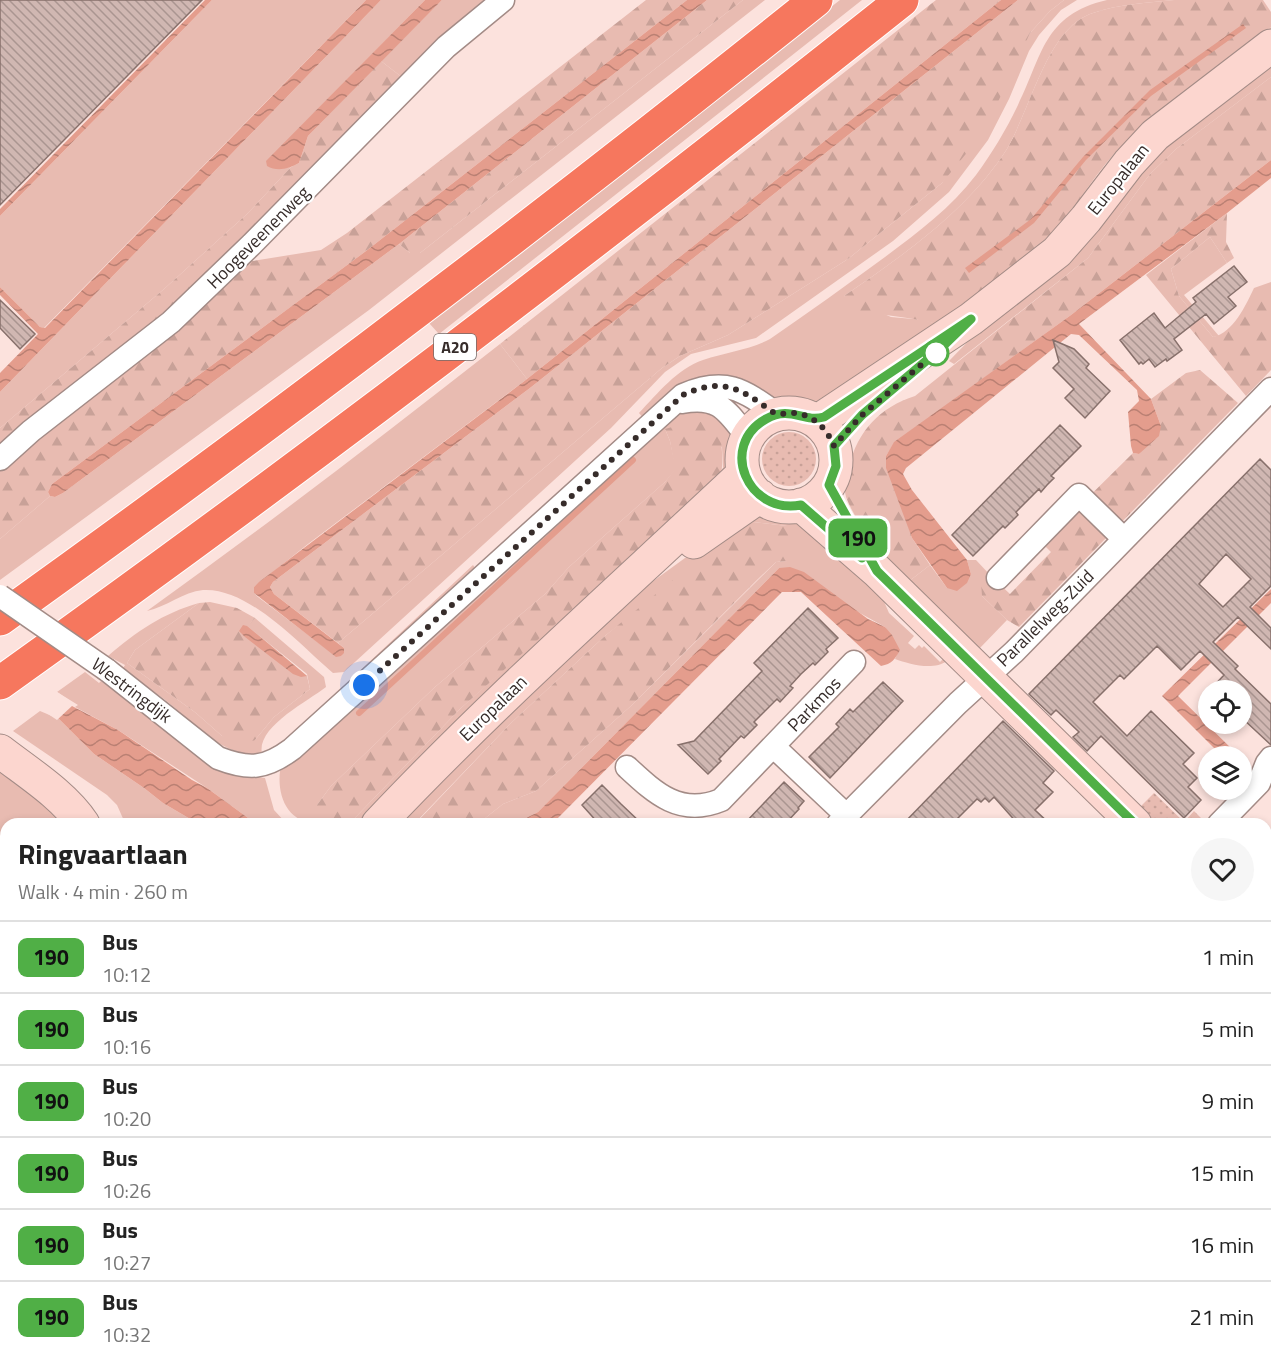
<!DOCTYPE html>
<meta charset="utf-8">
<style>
:root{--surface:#fff;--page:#f6f6f6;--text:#222;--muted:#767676;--line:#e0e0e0}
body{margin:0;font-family:"Titillium Web",sans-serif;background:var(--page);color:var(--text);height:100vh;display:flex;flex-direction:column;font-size:22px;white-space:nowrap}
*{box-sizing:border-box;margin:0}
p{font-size:20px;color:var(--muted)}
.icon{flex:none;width:33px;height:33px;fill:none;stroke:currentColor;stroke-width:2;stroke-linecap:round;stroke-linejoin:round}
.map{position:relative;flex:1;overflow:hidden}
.panel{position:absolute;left:0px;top:818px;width:1272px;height:548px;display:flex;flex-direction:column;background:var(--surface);border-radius:18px 18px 0 0;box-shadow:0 3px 9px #0003}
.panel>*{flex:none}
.badge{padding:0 12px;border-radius:9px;font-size:21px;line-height:39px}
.fabs{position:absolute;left:1198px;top:680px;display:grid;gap:12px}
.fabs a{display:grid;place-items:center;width:54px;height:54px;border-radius:50%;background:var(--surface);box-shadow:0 3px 9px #0003;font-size:30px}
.you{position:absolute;width:30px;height:30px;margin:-15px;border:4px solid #fff;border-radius:50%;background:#1a73e8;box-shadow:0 0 0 9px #1a73e833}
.map>.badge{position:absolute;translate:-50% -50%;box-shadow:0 0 0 3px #fff}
.round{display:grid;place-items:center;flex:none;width:63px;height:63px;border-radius:32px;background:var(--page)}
.head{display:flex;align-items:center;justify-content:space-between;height:102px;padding:0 18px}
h1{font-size:28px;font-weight:700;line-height:45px}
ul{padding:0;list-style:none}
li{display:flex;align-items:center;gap:18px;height:72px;padding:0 18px;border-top:2px solid var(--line)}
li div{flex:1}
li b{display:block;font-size:22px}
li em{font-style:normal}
li .badge{min-width:66px;font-weight:700;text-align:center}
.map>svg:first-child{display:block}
.green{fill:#e8bbb1}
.forest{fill:url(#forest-firs)}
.garden{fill:url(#garden-dots)}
.water{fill:url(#water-waves)}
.pier{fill:#fce2dd}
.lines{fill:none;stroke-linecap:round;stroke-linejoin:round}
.stream{stroke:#e49d8d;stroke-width:6}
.building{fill:url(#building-back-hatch);stroke:#87706b;stroke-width:1.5;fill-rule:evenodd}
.street-casing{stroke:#a38b86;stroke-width:25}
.secondary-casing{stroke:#a38b86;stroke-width:35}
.highway-casing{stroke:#fff;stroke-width:35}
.street{stroke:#fff;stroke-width:22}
.secondary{stroke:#fcd6cf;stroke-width:33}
.highway{stroke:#f6775e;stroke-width:33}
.street-bridge-casing{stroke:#a38b86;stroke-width:25;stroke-linecap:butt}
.street-bridge{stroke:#fff;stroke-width:22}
.line-casing{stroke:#fff;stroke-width:14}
.line{stroke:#50af46;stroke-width:9}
.walk{stroke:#362c2a;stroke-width:6;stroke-dasharray:0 10.8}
.stop-dot{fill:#fff;stroke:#50af46;stroke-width:3}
.labels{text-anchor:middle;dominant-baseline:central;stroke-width:4.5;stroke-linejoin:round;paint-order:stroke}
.shield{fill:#fff;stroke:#726b6a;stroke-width:1.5}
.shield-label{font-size:16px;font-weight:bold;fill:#362c2a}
.street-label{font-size:18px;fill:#362c2a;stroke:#fff}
</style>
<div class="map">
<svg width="1271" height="1364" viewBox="0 0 1271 1364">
<defs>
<pattern id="forest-firs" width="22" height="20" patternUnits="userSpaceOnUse" patternTransform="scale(1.5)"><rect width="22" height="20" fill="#e8bbb1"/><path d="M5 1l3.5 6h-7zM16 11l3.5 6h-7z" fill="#c8a198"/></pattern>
<pattern id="garden-dots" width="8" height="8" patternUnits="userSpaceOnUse" patternTransform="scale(1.5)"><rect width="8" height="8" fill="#e8bbb1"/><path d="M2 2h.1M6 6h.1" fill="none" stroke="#c8a198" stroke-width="1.8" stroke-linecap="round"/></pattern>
<pattern id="water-waves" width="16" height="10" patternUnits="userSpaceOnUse" patternTransform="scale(1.5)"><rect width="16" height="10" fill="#e49d8d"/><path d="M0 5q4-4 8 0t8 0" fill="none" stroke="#ba8073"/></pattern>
<pattern id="building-back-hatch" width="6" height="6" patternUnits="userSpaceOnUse" patternTransform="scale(1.5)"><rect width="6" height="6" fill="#d0b7b2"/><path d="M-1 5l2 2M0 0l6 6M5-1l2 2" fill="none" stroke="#aa9591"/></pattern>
</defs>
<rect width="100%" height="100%" fill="#fce2dd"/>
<path class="green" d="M212,0H366L44,328L40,327L0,287V216Z
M381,0H425L267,161L279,169L291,167L247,214L164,289L0,428V392Z
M442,0H488L403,78L381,61Z
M743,0H765L369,310L0,580V539L50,496L55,497L63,493L399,244L410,253H420Z
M840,0H862L439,334L429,323Z
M1064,0H1077L1061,10L1039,35L1029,51L1009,99L988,140L949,192L893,241L756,338L691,354L665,372L611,428L344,672L333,673C301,646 249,587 203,590C183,592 166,607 147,611C267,525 384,435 500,344L527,379L308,544L254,587V593L258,597L336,656H341L344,648L338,643L662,368L680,356L728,335L848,259L942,183L1030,33L1050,11Z
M1107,0H1174C1147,3 1119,4 1093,13C1045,28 1030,116 1003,155C963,214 902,256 844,296L891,317L924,320L937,324L1056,229L1102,169L1123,145L1202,79L1271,27V35L1059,234L835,403L805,407L776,403L751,388L644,419L639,413C658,393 677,369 703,360C726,352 749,350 770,339C809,312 847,285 885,257C917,233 951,208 976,175C992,153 1006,130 1018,105C1043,55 1043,15 1107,0Z
M1271,61V77L1176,149L1150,174L1088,258L954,364L949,361L1146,158Z
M1210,237L1227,263L1184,295L1219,336L1213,337L1179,296L1171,269Z
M711,408L734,431L733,455L730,467L364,823H350L460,709L575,605L655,536L723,468L722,447L665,429L670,441L676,469L665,482L569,567L545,594L435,687L331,786L317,805V823C288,823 277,797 280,771L676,412Z
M763,510L805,519L879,590L889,613L914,636L908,643L915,649L919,645L922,648L924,646L940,662L944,658L947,661C933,671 909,664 895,659L899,650L885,627L779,568L538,812L516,823H479L503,804L536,791L632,705L776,562L787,561V526L753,522L606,635L511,723L415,823L393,824L623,603L747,513Z
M967,560H976L991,576L982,596L1007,620L979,649L908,582L930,565L947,588L971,574Z
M473,565L477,571L350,685L351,679Z
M199,603L135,650L127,663L196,713L222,736L255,740L274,717L310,689L307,674L247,626L255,618L324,677L326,687C307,702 256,727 262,754C221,758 194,722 164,699C150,689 136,679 122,670L125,665L108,656C136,632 163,613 199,603Z
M85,672L99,683L101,681L161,724L204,762L224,772L265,778L274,810L286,823H255L207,788L118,730L75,707L78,705L57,692Z
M40,711L59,719L94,754L144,788L163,803L197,823H125L117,805L107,795L13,731Z
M0,768L62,819L56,823L6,824V860L0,861Z
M6,1273V1355L0,1363V1283Z
M1266,1301L1271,1309V1364H1178L1176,1359H1266Z
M181,1359H271L269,1364H179Z"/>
<path class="forest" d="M646,0H687L366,251L52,484L48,492L50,496L0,539V469L246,262L321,250L347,233Z
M707,0H743L420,253H410L399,244Z
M936,0H1001L527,379L500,344Z
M1018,0H1064L1050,11L1030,33L991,117L974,144L942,183L848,259L728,335L680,356L662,368L338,643L274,594L270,587L273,582L530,388Z
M1174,0H1263L1271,12V27C1221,64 1170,102 1124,144C1097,169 1080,203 1055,230C1023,265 975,295 937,324C910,317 880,315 852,310L844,296C902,256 963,214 1003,155C1030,116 1045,28 1093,13C1119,4 1147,3 1174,0Z
M381,61L403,78L204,282L0,447V428L164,289L247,214L291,167L299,163L308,136Z
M1271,77V160L1071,315L894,443L886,456L912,538L930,565L908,582C886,559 858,528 846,497C843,487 846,476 849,466C858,431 880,407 915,396L1088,258L1150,174L1176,149Z
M1227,213L1226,242L1234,258L1227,263L1210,237L1171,269L1179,296L1213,337C1233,333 1246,305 1254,288L1271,282V370L1246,396L1146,275Z
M1200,370L1238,403L1019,627L1007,620L982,596L981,581L991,576L1010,594L1051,552L1042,543L1133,453L1139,454L1161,426L1151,399L1186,373Z
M693,421C719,423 721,428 722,452C722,462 723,467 720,477L460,709L350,823L317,824V805L331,786L435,687L545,594L569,567L665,482L675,469L670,441L665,429Z
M753,522L787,526L793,536L787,561L776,562L758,579L632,705L536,791L503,804L479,823L415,824L511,723L606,635L714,546Z
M210,602L237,608L255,618L248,626L307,676L310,689L274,717L255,740L247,743L230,741L222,736L196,713L127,663L135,650L199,603Z
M6,1146V1221L0,1231V1155Z
M28,1359H127L126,1364H24Z"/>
<path class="garden" d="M762 459a27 27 0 1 1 54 0a27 27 0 1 1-54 0Z
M1154,793L1184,822L1194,811L1203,820L1200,823H1155L1139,808Z"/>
<path class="water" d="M205,0H212L0,216V209Z
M366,0H381L0,392V373L38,334L0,295V287L40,327L45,328Z
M425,0H442L308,136L299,163C289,169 277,172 267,166L266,161Z
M687,0H707L399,244L63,493L55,497L50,496L48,492L52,484L366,251Z
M1001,0H1018L530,388L273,582L270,587L274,594L344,648V653L341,656L336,657L254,593V587L259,582L527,379Z
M1243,24L1246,28L1151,96L1086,160L1034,223L969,273L965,268L1031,219L1083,157L1150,90Z
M1271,160V178L1227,213L1079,324L1151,399L1161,426L1159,436L1139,454L1133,453L1131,446L1128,412L1139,401L1137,390L1079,335L1071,334L906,468L903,474L912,490L967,560L971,574L967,583L957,591L947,588L912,538L886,468V456L894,442L1071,315Z
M790,567L804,572L868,619L885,627L892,635L900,650C895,659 892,664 881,666L801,592H782L553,823H516L538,812L779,568Z
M1271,589V603L1178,696L1238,755L1222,756L1162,696Z
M243,625L247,626L307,676L301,677L293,674L245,637L239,631Z
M0,655L72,706L118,730L192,780L207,788L255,823H197L163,803L144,788L94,754L59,719L0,678Z"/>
<path class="pier" d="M0,652L73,703L72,706L57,720L0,682Z"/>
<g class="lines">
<path class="stream" d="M359,713L633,460"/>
</g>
<path class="building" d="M0,0H202L0,205Z
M1234,266L1247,282L1228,297L1236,306L1214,324L1206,314L1174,339L1182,350L1167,361L1166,359L1155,367L1149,359L1143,364L1141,362L1139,364L1120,340L1154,313L1165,328L1196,302L1193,298Z
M0,300L35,334L20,349L0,328Z
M1053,340L1074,349L1089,364L1086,368L1110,391L1085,418L1065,398L1074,389L1053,368L1059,362Z
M1060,425L1081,446L1051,476L1054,478L1047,485L1041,492L1039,489L1016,512L1018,515L1005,528L1003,526L973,556L952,535Z
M1260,459L1271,470V586L1250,607L1271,628V649L1238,617L1213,642L1238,666L1235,669L1271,704V745L1242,718V690H1210L1224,675L1200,651L1181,670L1157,646L1124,679L1120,675L1093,702L1127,736L1151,711L1194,753L1183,764L1197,778L1188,787L1201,800L1184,818L1101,736L1087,751L1073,737L1079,732L1056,710L1051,715L1029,694ZM1226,554L1251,579L1223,607L1199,584Z
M808,608L838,638L826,649L828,652L815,665L813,663L801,674L790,686L793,688L780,702L777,699L754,722L757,725L744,738L741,736L719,759L721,761L708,774L678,745L694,741L762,671L754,663Z
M883,682L903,701L830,778L809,757L839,727L836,724L850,709L853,712Z
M1003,721L1054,771L1043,783L1053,792L1035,810L1050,824H1018L994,797L989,802L985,798L981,802L977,799L952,824H903Z
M784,782L804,801L798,808L799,809L785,824H744Z
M602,785L621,804L642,824H599L582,805Z"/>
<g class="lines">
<g class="street-casing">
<path id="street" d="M682,402C719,395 727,411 748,438
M0,459L31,431L171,322L252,244L446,47L503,0
M998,578L1079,495L1124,539
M107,670L218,758C249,770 265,769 292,749L683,395C725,377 742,389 777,414
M773,746L846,815
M627,767C655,793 680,817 721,800L854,662
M838,824L958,703L1014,652L1271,389
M1219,824L1259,783L1267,763L1271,758
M1266,1119L1271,1113
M380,1359L385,1364
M983,1359L988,1364
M149,1364L151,1359
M643,1364L648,1359"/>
</g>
<g class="secondary-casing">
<path id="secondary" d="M742 460a47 47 0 1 1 94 0a47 47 0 1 1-94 0Z
M814,420L824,417L971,319L1057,252L1086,219L1129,163L1155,135L1271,46
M801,505L877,571L1135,824
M694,542L760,496
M0,751C27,772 64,795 83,824
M378,824C494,701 621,589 744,473
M1266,952L1271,957
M0,1049L6,1040
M0,1268L6,1258"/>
</g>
<g class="highway-casing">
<path id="highway" d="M0,619C278,420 550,213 816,0
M0,683C307,464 607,235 902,0"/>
</g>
<use href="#street" class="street"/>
<use href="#secondary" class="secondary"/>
<use href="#highway" class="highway"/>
<g class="street-bridge-casing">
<path id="street-bridge" d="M0,596L107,670"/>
</g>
<use href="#street-bridge" class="street-bridge"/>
</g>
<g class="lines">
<g class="line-casing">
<path id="line" d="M862,558L801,505C748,515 718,446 766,419C791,405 803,423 824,417L971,319L939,350L862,415L834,446L836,466L829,485L877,571L1135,824"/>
</g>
<use href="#line" class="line"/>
<path class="walk" d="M364,685L683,395C714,381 732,383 760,403C765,406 770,411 775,413C780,415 788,413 794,413C814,415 827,429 834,446L862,415L939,350L936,353"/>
</g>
<circle class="stop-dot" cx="936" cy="353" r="12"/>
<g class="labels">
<rect class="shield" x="434" y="334" width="42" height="26" rx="4.5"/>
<g class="shield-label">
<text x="455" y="347">A20</text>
</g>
<g class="street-label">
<text transform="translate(1118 179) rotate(-51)">Europalaan</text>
<text transform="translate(258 237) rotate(-45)">Hoogeveenenweg</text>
<text transform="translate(1045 618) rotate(-45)">Parallelweg-Zuid</text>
<text transform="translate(132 690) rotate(37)">Westringdijk</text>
<text transform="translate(814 704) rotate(-46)">Parkmos</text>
<text transform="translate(493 708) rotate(-44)">Europalaan</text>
</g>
</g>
</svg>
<div class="fabs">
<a><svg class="icon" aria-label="locate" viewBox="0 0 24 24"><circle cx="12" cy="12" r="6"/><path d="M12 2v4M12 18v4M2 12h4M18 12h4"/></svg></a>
<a><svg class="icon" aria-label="layers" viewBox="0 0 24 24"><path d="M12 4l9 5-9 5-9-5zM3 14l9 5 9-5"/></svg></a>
</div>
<div class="you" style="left:364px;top:685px"></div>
<b class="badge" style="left:858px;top:538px;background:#50af46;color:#111">190</b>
<section class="panel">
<div class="head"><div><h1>Ringvaartlaan</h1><p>Walk · 4 min · 260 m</p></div><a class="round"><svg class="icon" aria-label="heart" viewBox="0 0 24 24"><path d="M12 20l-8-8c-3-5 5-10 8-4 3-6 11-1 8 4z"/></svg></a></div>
<ul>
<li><span class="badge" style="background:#50af46;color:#111">190</span><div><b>Bus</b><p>10:12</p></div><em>1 min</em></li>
<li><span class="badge" style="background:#50af46;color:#111">190</span><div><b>Bus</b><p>10:16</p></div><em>5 min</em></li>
<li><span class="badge" style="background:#50af46;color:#111">190</span><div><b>Bus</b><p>10:20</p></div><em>9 min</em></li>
<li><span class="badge" style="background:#50af46;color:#111">190</span><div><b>Bus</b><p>10:26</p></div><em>15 min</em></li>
<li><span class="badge" style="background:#50af46;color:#111">190</span><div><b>Bus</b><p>10:27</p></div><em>16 min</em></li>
<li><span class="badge" style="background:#50af46;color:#111">190</span><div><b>Bus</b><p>10:32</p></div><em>21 min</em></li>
</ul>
</section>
</div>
